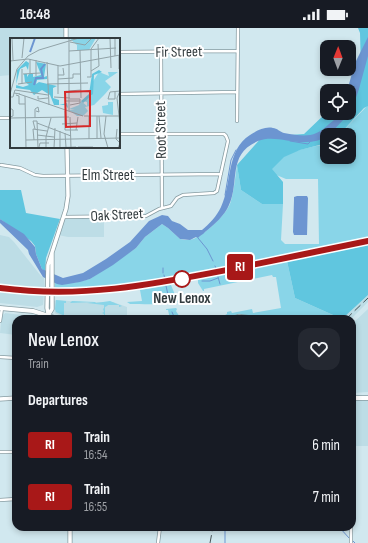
<!DOCTYPE html>
<style>
:root{--surface:#171b24;--page:#242831;--text:#f1f3f6;--muted:#9ea1a6}
body{margin:0;font-family:"Sofia Sans Condensed",sans-serif;background:var(--page);color:var(--text);height:100vh;display:flex;flex-direction:column;font-size:15px;white-space:nowrap}
*{box-sizing:border-box;margin:0}
p{font-size:13px;color:var(--muted)}
.icon{flex:none;width:22px;height:22px;fill:none;stroke:currentColor;stroke-width:2;stroke-linecap:round;stroke-linejoin:round}
.map{position:relative;flex:1;overflow:hidden}
.side{position:absolute;left:12px;top:287px;width:344px;height:216px;display:flex;flex-direction:column;background:var(--surface);border-radius:12px;box-shadow:0 2px 6px #0003}
.side>*{flex:none}
.badge{padding:0 8px;border-radius:3px;font-size:14px;line-height:26px}
.needle{width:26px;rotate:1deg}
.controls{position:absolute;left:320px;top:12px;display:grid;gap:8px}
.controls a{display:grid;place-items:center;width:36px;height:36px;border-radius:8px;background:var(--surface);box-shadow:0 2px 6px #0003;font-size:20px}
.map>.badge{position:absolute;translate:-50% -50%;box-shadow:0 0 0 2px #fff}
h2{padding:0 16px;font-size:15px;line-height:36px}
.round{display:grid;place-items:center;flex:none;width:42px;height:42px;border-radius:12px;background:var(--page)}
.head{display:flex;align-items:center;justify-content:space-between;height:68px;padding:0 16px}
h1{font-size:19px;font-weight:600;line-height:30px}
ul{padding:0;list-style:none}
li{display:flex;align-items:center;gap:12px;height:52px;padding:0 16px}
li div{flex:1}
li b{display:block;font-size:15px}
li em{font-style:normal}
li .badge{min-width:44px;font-weight:700;text-align:center}
.status{display:flex;justify-content:space-between;align-items:center;height:28px;padding:0 20px;background:var(--surface);direction:ltr}
.status svg{height:11px;fill:currentColor}
.map>svg:first-child{display:block}
.built{fill:#bddde6}
.green{fill:#89d5e8}
.forest{fill:#60c6df}
.water{fill:#6c95d1}
.lines{fill:none;stroke-linecap:round;stroke-linejoin:round}
.stream{stroke:#6c95d1;stroke-width:1}
.street-casing{stroke:#879ca2;stroke-width:4}
.secondary-casing{stroke:#879ca2;stroke-width:5}
.primary-casing{stroke:#879ca2;stroke-width:5.5}
.street{stroke:#fff;stroke-width:2.5}
.secondary{stroke:#fff;stroke-width:3.5}
.primary{stroke:#fff;stroke-width:4}
.rail{stroke:#495558;stroke-width:1;stroke-dasharray:8 4;stroke-linecap:butt}
.line-casing{stroke:#fff;stroke-width:9}
.line{stroke:#a81818;stroke-width:6}
.stop-dot{fill:#fff;stroke:#a81818;stroke-width:2}
.labels{text-anchor:middle;dominant-baseline:central;stroke-width:4;stroke-linejoin:round;paint-order:stroke}
.street-label{font-size:15px;fill:#323b3e;stroke:#fff}
.stop-label{font-size:15px;font-weight:bold;fill:#323b3e;stroke:#fff}
.inset-river{fill:none;stroke:#6c95d1;stroke-width:2}
.inset-road{fill:none;stroke:#91a3a8;stroke-width:1}
.view{fill:#d62828;fill-opacity:0.15;stroke:#d62828;stroke-width:2}
.inset-edge{fill:none;stroke:#323b3e;stroke-width:2}
</style>
<div class="status"><b>16:48</b><svg viewBox="0 0 49 12"><path d="M0 12V9h3v3zM5 12V6h3v6zM10 12V3h3v9zM15 12V0h3v12zM26 1h20v11H26zM47 4h2v5h-2z"/></svg></div>
<div class="map">
<svg width="368" height="515" viewBox="0 0 368 515">
<rect width="100%" height="100%" fill="#d1e8ef"/>
<path class="built" d="M0,0H65V11H11V47L0,48Z
M104,189V209H68L58,207L65,190Z
M0,207L9,209L14,214L41,248L44,250L45,260H55L166,251L368,210V217L151,261L89,267H44L43,277L37,279L0,275Z
M368,267V274L351,291H342Z
M56,272L82,274H113L127,279V291H67L55,285L54,281V273Z
M368,281V364L352,365V296Z
M2,285L5,286V285L39,289L43,291H16V307L0,305Z
M352,370H368V418H352Z"/>
<path class="green" d="M368,77V210L157,254L104,260L55,262V255H73L90,251L136,220L145,209L162,196L168,200L180,211C183,212 187,212 189,212C201,211 225,188 230,176C234,164 235,150 237,137L241,162L262,176H283L281,212L285,216H319L318,151H286L274,146L271,141C274,138 276,133 279,131C293,122 311,119 327,116V129H349V107H339Z
M287,233L295,270L342,291H218L227,286V284L231,283L232,285L252,281L253,285L281,280L276,249H273L272,247L204,261V263H203L198,255V251Z
M171,257L178,274C165,277 145,276 130,276L127,274L142,273L140,262Z
M56,272L66,273V275H64V287L71,291L56,284L55,281Z
M72,273L95,274L96,275L110,273L122,278L119,279V277H108L107,278L105,279V291H104V286L102,285L104,284L103,281L102,282L104,280V277L87,275L94,274L70,275Z
M176,280L177,281L176,283L181,291H170L168,282H166V281Z"/>
<path class="forest" d="M358,0H368V78L364,80L339,107H327V115L300,122L284,129L272,141L283,154V176H262L241,162L237,137L262,109L304,106L327,84L349,85V63L361,43L360,5Z
M0,162H21L26,185L60,191L46,230L45,243L42,241L36,226L35,218L31,213L0,191Z
M368,217V267L342,291L295,270L287,233Z"/>
<path class="water" d="M368,9V28L359,61L352,81L345,90L329,107H327V109C321,112 313,114 306,114C290,115 273,107 258,113C227,126 240,153 229,177C225,187 214,197 205,204C203,207 200,207 198,210L196,209L190,212L180,211L168,200L162,196L145,209L136,220L113,237L90,251L80,254L62,257L57,256L43,249L29,226L28,222L0,195V191L24,206L35,219L36,226L42,241L63,250L83,245L106,231L130,214L149,193L162,187L168,188L172,193L180,196L188,202H202C209,196 217,188 221,179C232,156 226,122 250,107C256,103 265,98 273,100C277,100 280,104 284,105C303,108 314,111 329,96C333,93 337,90 339,85H349V63H347L355,35Z
M297,168H307L308,170L307,207H294L293,204L294,172V169Z"/>
<g class="lines">
<path class="stream" d="M290,113L308,116L310,114
M225,167L231,132L236,122
M198,210L207,221L213,233
M215,238L216,240
M163,240V245
M164,247L165,251
M218,249L220,256
M202,253H210L218,250
M166,258L170,275
M172,284L175,291
M225,499V515
M339,499L350,511
M353,513L355,515"/>
<g class="street-casing">
<path id="street" d="M119,24L238,23
M161,24L162,180
M119,66L237,64
M0,90H11
M237,93L238,0
M1,137L20,140L35,147L43,148L221,146
M64,189L146,188L159,181L171,178L177,170L183,167L214,165L217,163L228,113L226,108L224,106H119
M229,291L239,288L258,290
M0,293L2,280
M0,329L16,330
M0,424H16
M0,472L16,471
M351,499V515
M158,515L160,499"/>
</g>
<g class="secondary-casing">
<path id="secondary" d="M66,0V11
M49,286L52,281V225
M49,291L47,280L48,237L66,181L68,168L67,119
M0,371L16,370
M70,499V515"/>
</g>
<g class="primary-casing">
<path id="primary" d="M0,280L33,283L58,291
M352,370H368"/>
</g>
<use href="#street" class="street"/>
<use href="#secondary" class="secondary"/>
<use href="#primary" class="primary"/>
<path class="rail" d="M0,261C82,272 151,259 231,243C277,233 322,224 368,215
M346,291L368,270
M210,515L213,499"/>
</g>
<g class="lines">
<g class="line-casing">
<path id="line" d="M0,260C84,271 155,256 237,240C281,231 324,222 368,213"/>
</g>
<use href="#line" class="line"/>
</g>
<circle class="stop-dot" cx="182" cy="251" r="8"/>
<g class="labels">
<g class="street-label">
<text transform="translate(179 24) rotate(-1)">Fir Street</text>
<text transform="translate(161 102) rotate(-91)">Root Street</text>
<text x="108" y="147">Elm Street</text>
<text transform="translate(117 187) rotate(-3)">Oak Street</text>
</g>
<g class="stop-label">
<text x="182" y="270">New Lenox</text>
</g>
</g>
<g transform="translate(10 10)">
<rect width="110" height="110" fill="#d1e8ef"/>
<path d="M59,0H86L79,12H67V7ZM89,34L99,38L98,34H108L95,43L101,49L95,56L84,67L75,69L78,73L73,78H67L59,72L65,71H59L69,67L71,63L77,68V64L73,63L82,57V45ZM98,64H103V77L93,75L92,68L98,67Z" fill="#89d5e8"/>
<path d="M16,23L19,25L18,32L16,28L10,31L6,47L13,49L19,47L15,44L14,36H17V39L19,36H23V39L31,37L26,24L36,26L34,39L37,38V41L27,42L26,46L29,44L47,48L43,50V60L49,62V67L57,65L58,70L55,67H44L40,57L32,52L24,57L20,52L6,50L7,32ZM89,32L92,34L84,37L83,56L73,65L71,63L79,56L82,36Z" fill="#60c6df"/>
<path class="inset-river" d="M20,14L25,0M24,47L26,40H33L31,31L35,26"/>
<path class="inset-road" d="M2,0L3,22M100,0L101,30M105,0V18M60,4L75,7L82,0M70,12L71,60M59,13L106,10M109,17V31M12,20L14,0M20,21V35M26,22V38M0,23L18,21L50,28L110,17M37,24L39,67M48,28V56M81,33L89,28L88,6M13,36L30,35M48,37H54L53,30M77,39H81V11L89,0M48,41L63,40V36H70M8,46L22,44M12,46V31M37,46L78,45M59,53L71,52M110,53L107,60L110,87M105,54V61H98L100,54L110,53M4,55L5,52L38,57M0,56L7,31L18,18L29,12L69,0M9,56L73,78M6,57L9,58V66H15M15,58L16,110M28,58V61L38,60M0,59H3L4,55L10,56M44,59L60,60M55,63H70M60,67L70,65V61H60M0,70L3,72V78L0,79M55,73V92H68M59,73V0M74,78H110M79,78V101M87,78V100M89,78L91,100M96,78L94,96L98,110M60,79L61,110M0,80L59,79M25,80V71L28,69L29,74L26,73M27,85L61,98M52,86L67,85M25,91L23,83H27L28,110M107,91L106,101L110,105L108,110M66,92L68,79M50,93V110M55,95L56,109M27,97L44,99M16,102L110,100M24,102L23,91L37,93M29,109L30,105H39M68,109H83M36,110V99L41,80M36,110L66,109M44,110L45,90"/>
<path class="view" d="M80,53V88L56,89L55,54Z"/>
<rect width="110" height="110" class="inset-edge"/>
</g>
</svg>
<div class="controls">
<a><svg class="needle" viewBox="-14 -14 28 28"><path d="M0-13l5 13h-10z" fill="#e53935"/><path d="M0 13l5-13h-10z" fill="#9ea1a6"/></svg></a>
<a><svg class="icon" aria-label="locate" viewBox="0 0 24 24"><circle cx="12" cy="12" r="6"/><path d="M12 2v4M12 18v4M2 12h4M18 12h4"/></svg></a>
<a><svg class="icon" aria-label="layers" viewBox="0 0 24 24"><path d="M12 4l9 5-9 5-9-5zM3 14l9 5 9-5"/></svg></a>
</div>
<b class="badge" style="left:240px;top:239px;background:#a81818;color:#fff">RI</b>
<section class="side">
<div class="head"><div><h1>New Lenox</h1><p>Train</p></div><a class="round"><svg class="icon" aria-label="heart" viewBox="0 0 24 24"><path d="M12 20l-8-8c-3-5 5-10 8-4 3-6 11-1 8 4z"/></svg></a></div>
<h2>Departures</h2>
<ul>
<li><span class="badge" style="background:#a81818;color:#fff">RI</span><div><b>Train</b><p>16:54</p></div><em>6 min</em></li>
<li><span class="badge" style="background:#a81818;color:#fff">RI</span><div><b>Train</b><p>16:55</p></div><em>7 min</em></li>
</ul>
</section>
</div>
